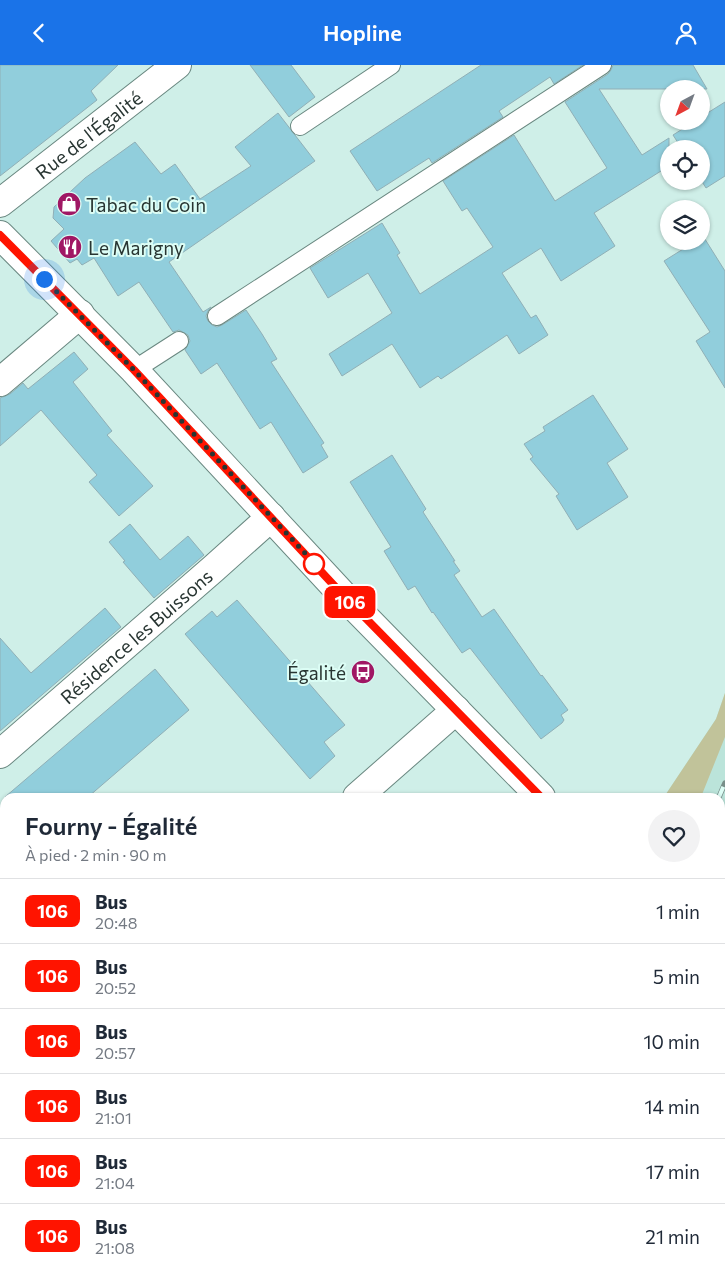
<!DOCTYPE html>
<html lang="fr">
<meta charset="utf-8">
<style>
:root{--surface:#fff;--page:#f2f2f3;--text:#1f2937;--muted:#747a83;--line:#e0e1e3;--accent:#1a73e8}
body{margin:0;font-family:Commissioner,sans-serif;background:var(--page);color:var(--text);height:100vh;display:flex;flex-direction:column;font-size:19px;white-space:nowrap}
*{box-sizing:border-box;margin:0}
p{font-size:16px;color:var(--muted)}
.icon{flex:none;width:28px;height:28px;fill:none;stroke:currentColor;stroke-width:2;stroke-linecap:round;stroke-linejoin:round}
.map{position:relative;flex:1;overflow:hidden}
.side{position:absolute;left:0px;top:728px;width:725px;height:486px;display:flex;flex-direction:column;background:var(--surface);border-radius:15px 15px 0 0;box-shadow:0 1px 4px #0004}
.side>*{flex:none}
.badge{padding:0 10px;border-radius:8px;font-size:18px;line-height:32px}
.needle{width:32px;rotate:221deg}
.fabs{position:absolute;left:660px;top:15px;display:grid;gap:10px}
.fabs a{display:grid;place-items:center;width:50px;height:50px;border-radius:50%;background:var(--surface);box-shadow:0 1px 4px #0004;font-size:25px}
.you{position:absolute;width:25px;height:25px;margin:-12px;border:4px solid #fff;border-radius:50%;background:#1a73e8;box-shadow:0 0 0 8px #1a73e833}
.map>.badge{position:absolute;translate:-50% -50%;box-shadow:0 0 0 2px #fff}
.round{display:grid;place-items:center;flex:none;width:52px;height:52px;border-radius:26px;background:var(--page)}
.headline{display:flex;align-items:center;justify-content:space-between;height:85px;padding:0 25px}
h1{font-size:24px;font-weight:600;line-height:38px}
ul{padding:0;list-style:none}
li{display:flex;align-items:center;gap:15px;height:65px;padding:0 25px;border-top:1px solid var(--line)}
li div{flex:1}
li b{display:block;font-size:19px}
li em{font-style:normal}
li .badge{min-width:55px;font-weight:700;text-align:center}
header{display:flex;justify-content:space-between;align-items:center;height:65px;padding:0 25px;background:var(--accent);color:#fff;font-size:22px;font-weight:600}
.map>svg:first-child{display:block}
.built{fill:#bbe4da}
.green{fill:#c1c39a}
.building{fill:#91cedc;stroke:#90afb6}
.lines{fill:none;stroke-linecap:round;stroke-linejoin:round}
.lane-casing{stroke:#6a8881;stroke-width:20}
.street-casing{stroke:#6a8881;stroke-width:30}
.secondary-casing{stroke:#6a8881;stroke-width:30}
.lane{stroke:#fff;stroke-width:18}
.street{stroke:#fff;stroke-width:28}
.secondary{stroke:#fff;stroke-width:28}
.rail-casing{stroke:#788e89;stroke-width:5.5}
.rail{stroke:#dcfdf5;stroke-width:4;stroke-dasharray:11;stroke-linecap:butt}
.line-casing{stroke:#fff;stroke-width:11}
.line{stroke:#ff1400;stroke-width:8}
.walk{stroke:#283532;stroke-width:5;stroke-dasharray:0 9}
.stop-dot{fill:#fff;stroke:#ff1400;stroke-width:2.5}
.labels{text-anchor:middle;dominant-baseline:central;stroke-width:4;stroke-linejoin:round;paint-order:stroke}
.street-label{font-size:19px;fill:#283532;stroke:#dcfdf5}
.poi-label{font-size:19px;fill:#283532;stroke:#dcfdf5;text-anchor:start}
</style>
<header><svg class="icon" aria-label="back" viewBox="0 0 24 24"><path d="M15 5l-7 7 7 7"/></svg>Hopline<svg class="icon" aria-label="person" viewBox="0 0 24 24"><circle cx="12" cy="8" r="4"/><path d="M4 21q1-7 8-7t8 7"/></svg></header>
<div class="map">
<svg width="725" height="1213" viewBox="0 0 725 1213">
<rect width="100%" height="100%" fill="#cfefe8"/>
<path class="built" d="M725,628V846L720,850V732H664L716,654Z"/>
<path class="green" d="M725,628V672L701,732H664L716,654Z
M725,773V846L720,850V785Z
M186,1209H374L367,1213H176Z"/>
<path class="building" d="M0,0H118L91,26L97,35L0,111Z
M250,0H291L315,32L289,52Z
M481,0H583L554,19L550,12L499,46L503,52L432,98L429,93L377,126L350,86Z
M613,0H693L707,24H599L642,90L669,73V101L594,148L615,181L561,216L541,183L502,208L531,253L536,250L548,270L519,289L507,270L441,314L438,311L420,323L392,279L342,311L329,289L392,248L368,208L328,233L310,203L382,158L400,188L397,190L420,229L493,182L467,143L462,146L443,116L514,70L555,136L607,103L565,37L608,9L611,5Z
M725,37V111L706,123L701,115V84H682L673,70L695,56H701V52Z
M278,48L315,96L169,197L203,247L211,242L208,246L206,251L208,256L212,260L217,262L222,260L246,245L262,269L277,294L271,297L324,378L321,380L328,392L303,408L271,357L260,364L217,298L201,309L185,285L190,276L188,270L179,265L173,267L139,217L118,231L94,193L82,200L77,194L70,198L51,176L64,164L53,153L54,142L85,113L135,77L161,109L175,99L200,134L251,101L235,82Z
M703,171L725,206V323L696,276L710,267L664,196L696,176H701V173Z
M74,287L88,304L73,317L112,366L107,370L153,421L119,451L89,417L97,410L41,345L0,381V333L10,329L23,318L28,324Z
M593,330L628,384L607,398L628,432L577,465L556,431L559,429L530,394L533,392L524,379L545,366L543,362Z
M392,390L426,444L423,447L455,496H453L460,506L454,510L482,552L494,544L541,611L542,610L568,645L561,650L564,655L562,658L541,674L470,583L462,588L433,547L432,548L415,521L408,525L384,486L391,482L350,417Z
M130,459L160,495L188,471L204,490L154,533L123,497L125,496L109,477Z
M237,535L345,660L324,677L335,691L310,714L185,569L212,546L217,552Z
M105,543L121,562L0,666V573L31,608Z
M155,604L189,645L88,732H5Z"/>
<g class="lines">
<g class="lane-casing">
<path id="lane" d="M300,61L391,0
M217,251L602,0
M134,305L179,276
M0,863L5,868"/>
</g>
<g class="street-casing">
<g id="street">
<path id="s1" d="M0,138L177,0"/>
<path d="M0,317L80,249"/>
<path id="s2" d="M0,689L213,504L271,452"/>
<path d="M357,732L456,645"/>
<path d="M0,1044L5,1039"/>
</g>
</g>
<g class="secondary-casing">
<path id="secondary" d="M0,170L134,305L341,528L541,732
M720,926L725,932"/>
</g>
<use href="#lane" class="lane"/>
<use href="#street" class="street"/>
<use href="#secondary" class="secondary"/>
<g class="rail-casing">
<path id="rail" d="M719,732L725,718
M720,773L725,761
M489,1213L491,1209
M508,1213L510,1209"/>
</g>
<use href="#rail" class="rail"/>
</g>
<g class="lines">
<g class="line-casing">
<path id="line" d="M0,170L134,305L341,528L541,732"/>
</g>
<use href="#line" class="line"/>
<path class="walk" d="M44,214L134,305L318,502L314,499"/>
</g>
<defs>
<g id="shop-disc" transform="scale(1.25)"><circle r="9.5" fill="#a01764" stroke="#dcfdf5"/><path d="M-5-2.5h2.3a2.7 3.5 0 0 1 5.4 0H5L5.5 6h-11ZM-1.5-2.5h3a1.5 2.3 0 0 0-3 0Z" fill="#fff"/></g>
<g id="restaurant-disc" transform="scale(1.25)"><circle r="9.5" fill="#a01764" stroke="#dcfdf5"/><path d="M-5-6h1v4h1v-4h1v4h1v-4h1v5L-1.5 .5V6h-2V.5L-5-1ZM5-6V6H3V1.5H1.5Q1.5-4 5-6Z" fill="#fff"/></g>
<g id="bus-disc" transform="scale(1.25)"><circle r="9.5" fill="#a01764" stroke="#dcfdf5"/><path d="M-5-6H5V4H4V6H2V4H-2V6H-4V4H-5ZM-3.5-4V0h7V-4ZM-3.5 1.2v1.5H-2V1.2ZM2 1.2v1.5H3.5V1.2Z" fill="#fff"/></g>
</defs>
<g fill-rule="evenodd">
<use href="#shop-disc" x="69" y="139"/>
<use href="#restaurant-disc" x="70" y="182"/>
<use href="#bus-disc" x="363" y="607"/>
</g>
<circle class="stop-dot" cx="314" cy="499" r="10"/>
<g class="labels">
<g class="street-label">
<text stroke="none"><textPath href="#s1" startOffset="112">Rue de l'Égalité</textPath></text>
<text stroke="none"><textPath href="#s2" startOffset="180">Résidence les Buissons</textPath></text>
</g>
<g class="poi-label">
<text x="86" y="139">Tabac du Coin</text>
<text x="88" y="182">Le Marigny</text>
<text x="346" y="607" text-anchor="end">Égalité</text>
</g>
</g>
</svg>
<div class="fabs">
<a><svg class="needle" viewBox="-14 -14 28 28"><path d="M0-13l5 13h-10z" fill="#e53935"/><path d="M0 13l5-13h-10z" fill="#747a83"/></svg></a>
<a><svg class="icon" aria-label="locate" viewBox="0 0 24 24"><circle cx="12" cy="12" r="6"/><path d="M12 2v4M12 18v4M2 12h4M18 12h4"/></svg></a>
<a><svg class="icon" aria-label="layers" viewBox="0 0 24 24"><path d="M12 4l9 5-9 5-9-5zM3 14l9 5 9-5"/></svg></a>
</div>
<div class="you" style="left:44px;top:214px"></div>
<b class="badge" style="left:350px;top:537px;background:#ff1400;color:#fff">106</b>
<section class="side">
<div class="headline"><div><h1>Fourny - Égalité</h1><p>À pied · 2 min · 90 m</p></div><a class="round"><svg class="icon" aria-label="heart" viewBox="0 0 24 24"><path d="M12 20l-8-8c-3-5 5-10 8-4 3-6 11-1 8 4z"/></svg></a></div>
<ul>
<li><span class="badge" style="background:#ff1400;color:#fff">106</span><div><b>Bus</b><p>20:48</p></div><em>1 min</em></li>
<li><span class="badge" style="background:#ff1400;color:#fff">106</span><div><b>Bus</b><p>20:52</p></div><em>5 min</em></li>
<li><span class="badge" style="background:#ff1400;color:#fff">106</span><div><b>Bus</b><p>20:57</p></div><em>10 min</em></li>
<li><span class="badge" style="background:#ff1400;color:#fff">106</span><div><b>Bus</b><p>21:01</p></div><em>14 min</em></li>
<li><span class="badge" style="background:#ff1400;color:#fff">106</span><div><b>Bus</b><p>21:04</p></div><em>17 min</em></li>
<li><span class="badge" style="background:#ff1400;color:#fff">106</span><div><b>Bus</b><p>21:08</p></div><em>21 min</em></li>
</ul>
</section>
</div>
